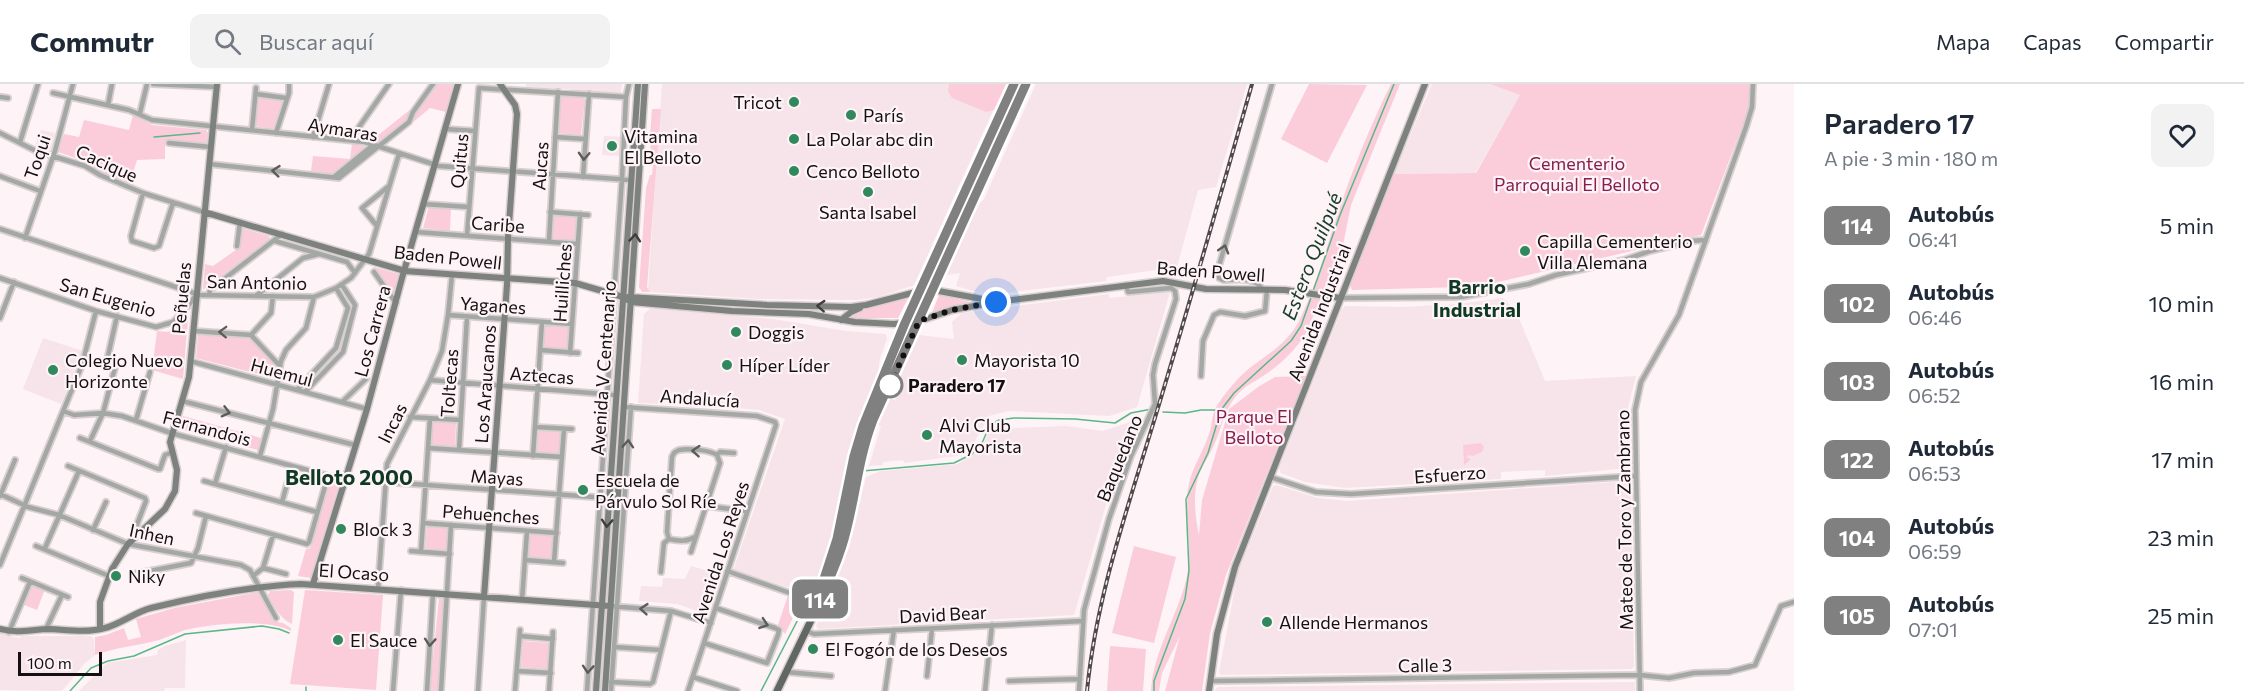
<!DOCTYPE html>
<html lang="es">
<meta charset="utf-8">
<style>
:root{--surface:#fff;--page:#f2f2f3;--text:#1f2937;--muted:#747a83;--line:#e0e1e3}
body{margin:0;font-family:Commissioner,sans-serif;background:var(--page);color:var(--text);height:100vh;display:flex;flex-direction:column;font-size:22px;white-space:nowrap}
*{box-sizing:border-box;margin:0}
p{font-size:20px;color:var(--muted)}
.icon{flex:none;width:33px;height:33px;fill:none;stroke:currentColor;stroke-width:2;stroke-linecap:round;stroke-linejoin:round}
.map{position:relative;flex:1;overflow:hidden}
.drawer{display:flex;flex-direction:column;background:var(--surface);width:450px}
.drawer>*{flex:none}
.badge{padding:0 12px;border-radius:9px;font-size:21px;line-height:39px}
.scale{position:absolute;left:18px;bottom:15px;width:84px;box-sizing:border-box;padding-left:6px;border:3px solid #141011;border-top:0;font-size:16px;line-height:21px;white-space:nowrap;color:#141011;-webkit-text-stroke:4px #fef3f6;paint-order:stroke}
.you{position:absolute;width:30px;height:30px;margin:-15px;border:4px solid #fff;border-radius:50%;background:#1a73e8;box-shadow:0 0 0 9px #1a73e833}
.map>.badge{position:absolute;translate:-50% -50%;box-shadow:0 0 0 3px #fff}
.round{display:grid;place-items:center;flex:none;width:63px;height:63px;border-radius:12px;background:var(--page)}
.overview{display:flex;align-items:center;justify-content:space-between;height:102px;padding:0 30px}
h1{font-size:28px;font-weight:600;line-height:45px}
ul{padding:0;list-style:none}
li{display:flex;align-items:center;gap:18px;height:78px;padding:0 30px}
li div{flex:1}
li b{display:block;font-size:22px}
li em{font-style:normal}
li .badge{min-width:66px;font-weight:700;text-align:center}
header{display:flex;align-items:center;gap:36px;box-sizing:border-box;height:84px;padding:0 30px;background:var(--surface);border-bottom:2px solid var(--line)}
header strong{font-size:28px}
nav{display:flex;gap:33px;margin-inline-start:auto;font-size:21px}
.search{width:420px;height:54px;background:var(--page);display:flex;align-items:center;gap:15px;box-sizing:border-box;padding:0 21px;border-radius:12px;color:var(--muted);font-size:22px}
main{display:flex;flex:1;min-height:0}
.map>svg:first-child{display:block}
.built{fill:#f6e4ea}
.green{fill:#fbcddb}
.lines{fill:none;stroke-linecap:round;stroke-linejoin:round}
.stream{stroke:#5ab786;stroke-width:1.5}
.street-casing{stroke:#d9cfd1;stroke-width:8}
.secondary-casing{stroke:#d9cfd1;stroke-width:9}
.primary-casing{stroke:#d9cfd1;stroke-width:10}
.street{stroke:#a4a8a5;stroke-width:4.5}
.secondary{stroke:#7d827e;stroke-width:6}
.primary{stroke:#616763;stroke-width:7}
.rail-casing{stroke:#4f494a;stroke-width:4}
.rail{stroke:#fef3f6;stroke-width:1.5;stroke-dasharray:4.5;stroke-linecap:butt}
.oneway{stroke:#5c5c5b}
.oneway2{stroke:#3e3e3d}
.line-casing{stroke:#fff;stroke-width:14}
.line{stroke:#808080;stroke-width:9}
.walk{stroke:#141011;stroke-width:6;stroke-dasharray:0 10.8}
.poi-dot{fill:#30885c;stroke:#fef3f6;stroke-width:2}
.stop-dot{fill:#fff;stroke:#808080;stroke-width:3}
.labels{text-anchor:middle;dominant-baseline:central;stroke-width:4.5;stroke-linejoin:round;paint-order:stroke}
.poi-label{font-size:18px;fill:#141011;stroke:#fef3f6;text-anchor:start}
.street-label{font-size:18px;fill:#141011;stroke:#fef3f6}
.park-label{font-size:18px;fill:#861d4d;stroke:#fef3f6}
.stop-label{font-size:18px;font-weight:bold;fill:#141011;stroke:#fef3f6;text-anchor:start}
.water-label{font-size:20px;font-style:italic;fill:#18402b;stroke:#fef3f6}
.neighbourhood-label{font-size:20px;font-weight:bold;fill:#0f3924;stroke:#fef3f6}
.quarter-label{font-size:21px;font-weight:bold;fill:#0f3924;stroke:#fef3f6}
</style>
<header>
<strong>Commutr</strong>
<div class="search"><svg class="icon" aria-label="search" viewBox="0 0 24 24"><circle cx="10" cy="10" r="6"/><path d="M15 15l6 6"/></svg>Buscar aquí</div>
<nav><a>Mapa</a><a>Capas</a><a>Compartir</a></nav>
</header>
<main>
<div class="map">
<svg width="1794" height="607" viewBox="0 0 1794 607">
<rect width="100%" height="100%" fill="#fef3f6"/>
<path class="built" d="M526,0H622L621,8L618,9L526,3Z
M662,0H1005L914,201L879,213L856,216L761,215L650,208L648,206Z
M1036,0H1247L1216,103L1198,106L1177,183L1107,193L1106,197L987,211L956,202L960,189L946,191L977,122L984,115Z
M1432,0H1490L1520,11L1475,89L1394,90Z
M41,46L55,49L51,67L35,62Z
M604,52L622,53L620,72L602,71Z
M1170,208L1137,323L1109,332L1009,327L989,332L972,362L957,372L904,379L903,376L883,378V381L869,382L881,342L877,341L890,315L895,316L902,300L897,298L919,251L954,255L952,238L962,229L1109,210V214Z
M1503,214L1516,227L1545,297L1636,292L1628,324V384L1545,392V386L1501,388V395L1345,404L1305,398L1281,389L1279,384L1342,225L1345,222L1401,223L1460,220Z
M651,224L773,235L846,247L886,250L887,255L880,274L877,297L855,348L831,462L812,511L735,486L734,484L785,335L759,326L658,317V320L638,319L644,230Z
M43,254L83,267L61,320L23,305Z
M1130,338L1074,531L818,545L816,542L849,463L866,393L881,387L958,380L980,365L991,345L1066,342L1103,347Z
M1628,397L1631,400L1634,583L1631,585L1221,591L1219,588L1238,488L1273,402L1276,401L1318,414L1347,417Z
M691,482L720,490L706,530L677,520L639,517L641,502L662,503L663,494L685,495Z
M0,550L20,554L21,552H91L94,555L95,571L85,579L62,607L0,606Z
M186,556L185,604H165L164,607H79L107,579L157,571L158,566L165,562Z
M1635,598V607H1214L1218,603Z"/>
<path class="green" d="M436,0H454L446,28L430,24L411,40L413,31Z
M949,0H1006L994,26L986,28L952,14L948,7Z
M1309,0L1367,1L1327,79L1281,55Z
M1391,0H1400L1351,121L1343,161L1306,249C1295,267 1278,283 1260,294C1254,298 1247,301 1241,307C1225,322 1223,340 1215,359C1211,369 1204,378 1200,388C1192,407 1195,432 1199,451L1202,416L1229,325L1258,303L1275,293L1306,292L1226,491L1210,549L1202,607H1165L1180,552L1162,589L1159,607H1151C1153,569 1175,536 1185,500C1194,468 1184,437 1188,405C1191,384 1203,369 1209,350C1213,340 1211,330 1218,320C1226,308 1239,292 1251,283C1269,270 1289,257 1299,237C1318,198 1328,157 1342,117C1356,77 1372,38 1391,0Z
M1490,0H1751L1749,24L1701,151L1464,206V203L1352,206L1350,201L1394,90L1476,89L1520,11Z
M561,12L585,14L581,51L558,49Z
M257,13L283,16L273,45L254,42Z
M416,21L405,39L380,59L372,56Z
M652,25H661L647,203L650,208H642L639,203L646,104L650,91H652L654,70H651L650,53Z
M133,31L152,41L206,46L208,49L207,59L168,58L165,62V75L137,76L130,99L100,88L91,79L58,68L64,50L79,53L84,36L129,46Z
M352,60L368,63L334,90L311,87L313,72L350,75Z
M429,122L451,124L450,147L423,144Z
M552,130L577,132L575,157L550,155Z
M241,144L269,152L270,155L203,206L205,180L213,182L240,163Z
M373,183L399,190L393,212L375,186Z
M939,211L970,218V221L932,229Z
M908,214L898,234H848L868,224Z
M188,235L183,295L152,286L157,247L168,248Z
M544,239L569,241L567,266L542,264Z
M198,250L249,251L277,282L276,292L273,294L196,274Z
M183,332L261,354L258,366L180,345Z
M431,338L456,339L455,362L430,361Z
M536,345L561,347L559,370L535,368Z
M1481,359L1484,363L1482,368L1473,372L1468,371L1467,374L1471,375L1464,381L1463,361Z
M329,398L339,400L311,494L298,492L306,465L310,464Z
M427,442L448,443L447,468L425,467Z
M529,449L554,450L553,475L528,474Z
M1134,462L1176,473L1154,559L1112,549Z
M31,500L45,505L37,526L24,521Z
M291,506L294,508L292,540C280,535 274,522 268,511L270,507Z
M305,506L383,511L376,606L290,600Z
M794,507L804,511L785,550L778,541L788,511L792,513Z
M258,508L273,537L283,539L291,544V547C269,534 210,540 185,546C176,549 168,553 159,556C138,562 116,563 95,571V553L106,551L124,544L128,556L141,553L136,535L174,524Z
M439,513L445,516L438,607H430Z
M523,557L549,559L547,585L521,583Z
M1110,562L1146,565L1143,607H1107Z"/>
<g class="lines">
<path class="stream" d="M154,53L200,49
M1313,207L1340,131L1394,0
M1163,328L1185,329L1201,326H1219
M862,387L954,379L972,370L982,359L990,341L999,336L1014,334L1075,335L1115,339L1131,329L1152,325
M70,607L91,584L108,577L134,572L185,550L262,542L279,545L289,549
M306,607V603
M761,607L807,518
M1154,607V597L1185,515L1189,487L1186,415L1208,369L1221,326L1234,309L1291,257L1301,242L1312,211"/>
<g class="street-casing">
<path id="street" d="M153,0L217,3
M53,9L129,26L152,36L365,58L439,82L631,96
M256,10L286,14
M0,13L8,14
M108,21L112,0
M140,29L147,0
M445,45L475,47
M252,46L256,4
M0,49L36,67L85,82L100,91L143,109L204,128
M276,49L289,9V0
M313,53L329,0
M555,53L585,55
M350,56L389,0
M20,58L38,0
M169,59L211,63
M209,80L339,94L409,38L413,28L433,0
M0,92L40,107
M334,93L373,61
M583,93L589,10
M143,109L131,152L132,157L154,164L159,162L173,119
M423,120L469,123
M550,128L588,131
M377,142L362,124L389,102
M0,145L200,211L314,213L336,204L351,194L369,170L399,70
M416,148L578,160
M467,151L479,4L626,13
M25,154L55,67L73,0
M275,157L347,178L355,189
M549,157L558,8
M237,162L240,138
M374,188L396,219
M0,194L96,227L156,243L173,238L183,228L197,210
M1263,206C1254,192 1238,196 1223,196L1219,194L1217,189L1272,0
M209,211L210,206L282,150
M257,211L303,174L319,170
M1341,214L1461,213L1529,200L1556,191L1624,176L1650,167L1691,157L1706,156
M448,231L572,240
M0,234L14,198
M194,247L251,251L280,282
M251,251L271,229L273,212
M540,266L578,269
M570,269L580,130
M108,272L117,232
M190,277L367,325
M1201,292L1203,257L1214,231L1220,228L1245,232L1265,227L1267,206
M430,296L615,311
M297,306L336,264L348,224L336,204
M305,308L343,268L355,221L342,201
M182,317L355,361
M342,318L366,295
M623,323L757,332L775,338L776,341L688,607
M63,327L74,331L103,329L122,332L171,349L344,396
M410,333L460,336
M136,336L150,288
M535,343L572,345
M80,354L158,385H160L165,371L173,368
M90,357L103,329L116,280
M428,364L562,373
M459,366L467,233
M260,372L273,325L281,277L286,266L306,244L314,213
M533,372L542,238
M68,382L145,414L146,417L136,443L140,449
M1270,393L1316,408L1351,410L1635,392
M204,397L317,428
M385,398L608,414
M215,400L226,363
M0,410L28,423L59,431L128,460L241,481L250,486L276,534
M0,412L15,376
M282,418L292,382
M706,422L747,427
M196,429L307,460L309,458L328,392
M423,439L557,449
M93,446L106,418
M669,455L667,448L672,373C674,369 674,368 679,366C688,364 710,366 717,371L720,368L734,369
M669,455C679,457 687,458 695,453
M36,462L109,492
M45,464L79,387
M411,467L450,470
M421,468L430,335
M691,468L720,379L717,371
M525,476L563,479
M554,478L564,345
M0,481L82,281L96,227
M263,484L286,490
M727,487L790,509
M661,488L664,459L669,455
M134,490L191,479L198,464L206,432
M253,492L263,484L273,451
M22,494L68,513
M378,505L387,380L430,296L442,267L448,231L452,191
M522,516L527,447
M610,522L671,527L711,539
M46,545L62,511
M806,547L814,550L1083,537
M9,548L30,498
M520,552L553,555
M704,559L767,579L778,551L779,546L775,544L716,524
M614,563L660,566
M517,587L551,589
M786,588L831,592
M927,592L932,545
M693,593L737,607
M1009,597L1080,595
M1210,597L1640,591L1669,594L1694,589L1729,588L1755,581L1781,522L1794,518
M611,598L650,600L653,598L671,527
M393,607L401,506
M427,607L433,509
M441,607L451,441
M478,607L484,513
M515,607L520,546
M549,607L553,548
M587,607L622,95L626,13L629,0
M611,607L631,323
M885,607L894,546
M985,607L992,541
M1079,607L1084,526L1109,435L1131,372L1155,320L1153,291L1155,280L1176,215L1175,207L1171,204L1128,208L1126,201
M1640,607L1635,326L1641,298L1679,231L1746,43L1752,23L1753,0"/>
</g>
<g class="secondary-casing">
<path id="secondary" d="M204,128L405,187L575,199L623,213L631,218L732,227L809,230L855,238L894,240L919,237L952,226L996,218L1163,197L1206,205L1285,206L1340,214
M628,213L767,221L851,223L866,221L920,207L933,206L993,217
M841,236L851,228L860,224
M313,500L367,325L402,194L458,0
M484,513L507,201L508,154L517,30L515,21L500,0
M0,545C18,550 32,545 50,545C68,546 87,549 105,544C121,540 135,528 151,524C200,512 251,502 301,500L610,522
M100,545V518L112,485L128,460L165,425L175,407L177,386L170,358L189,293L217,0
M596,607L638,0
M605,607L645,0
M1209,607L1217,550L1235,483L1425,0"/>
</g>
<g class="primary-casing">
<path id="primary" d="M821,509L837,455L854,372L863,342L905,239L1014,0
M777,607L830,497L842,462L863,366L873,336L1026,0"/>
</g>
<use href="#street" class="street"/>
<use href="#secondary" class="secondary"/>
<use href="#primary" class="primary"/>
<g class="rail-casing">
<path id="rail" d="M1087,607C1096,514 1127,426 1154,337C1188,225 1220,113 1252,0"/>
</g>
<use href="#rail" class="rail"/>
</g>
<defs><path id="oneway-chevron" d="M-2-3.5L2.5 0L-2 3.5" fill="none" stroke-width="1.6" stroke-linecap="round" stroke-linejoin="round" transform="scale(1.5)"/></defs>
<g class="oneway">
<use href="#oneway-chevron" transform="translate(584 72) rotate(93)"/>
<use href="#oneway-chevron" transform="translate(276 87) rotate(-174)"/>
<use href="#oneway-chevron" transform="translate(1224 165) rotate(-73)"/>
<use href="#oneway-chevron" transform="translate(223 248) rotate(-178)"/>
<use href="#oneway-chevron" transform="translate(226 328) rotate(15)"/>
<use href="#oneway-chevron" transform="translate(628 360) rotate(-86)"/>
<use href="#oneway-chevron" transform="translate(696 367) rotate(-176)"/>
<use href="#oneway-chevron" transform="translate(644 525) rotate(-175)"/>
<use href="#oneway-chevron" transform="translate(764 540) rotate(19)"/>
<use href="#oneway-chevron" transform="translate(430 558) rotate(94)"/>
<use href="#oneway-chevron" transform="translate(588 585) rotate(94)"/>
</g>
<g class="oneway2">
<use href="#oneway-chevron" transform="translate(635 154) rotate(-86)"/>
<use href="#oneway-chevron" transform="translate(821 222) rotate(-177)"/>
<use href="#oneway-chevron" transform="translate(607 439) rotate(94)"/>
</g>
<g class="lines">
<g class="line-casing">
<path id="line" d="M1014,0L905,239L863,342L854,372L837,455L824,495L819,517C828,499 836,481 842,462C855,421 857,377 873,336L1026,0"/>
</g>
<use href="#line" class="line"/>
<path class="walk" d="M890,301L919,237L952,226L996,218"/>
</g>
<g class="poi-dot">
<circle cx="794" cy="18" r="6"/>
<circle cx="851" cy="31" r="6"/>
<circle cx="794" cy="55" r="6"/>
<circle cx="612" cy="62" r="6"/>
<circle cx="794" cy="87" r="6"/>
<circle cx="868" cy="108" r="6"/>
<circle cx="1525" cy="167" r="6"/>
<circle cx="736" cy="248" r="6"/>
<circle cx="962" cy="276" r="6"/>
<circle cx="727" cy="281" r="6"/>
<circle cx="53" cy="286" r="6"/>
<circle cx="927" cy="351" r="6"/>
<circle cx="583" cy="406" r="6"/>
<circle cx="341" cy="445" r="6"/>
<circle cx="116" cy="492" r="6"/>
<circle cx="1267" cy="538" r="6"/>
<circle cx="338" cy="556" r="6"/>
<circle cx="813" cy="565" r="6"/>
</g>
<circle class="stop-dot" cx="890" cy="301" r="12"/>
<g class="labels">
<g class="poi-label">
<text x="782" y="18" text-anchor="end">Tricot</text>
<text x="863" y="31">París</text>
<text x="624" y="52">Vitamina<tspan x="624" dy="21">El Belloto</tspan></text>
<text x="806" y="55">La Polar abc din</text>
<text x="806" y="87">Cenco Belloto</text>
<text x="868" y="128" text-anchor="middle">Santa Isabel</text>
<text x="1537" y="157">Capilla Cementerio<tspan x="1537" dy="21">Villa Alemana</tspan></text>
<text x="748" y="248">Doggis</text>
<text x="65" y="276">Colegio Nuevo<tspan x="65" dy="21">Horizonte</tspan></text>
<text x="974" y="276">Mayorista 10</text>
<text x="739" y="281">Híper Líder</text>
<text x="939" y="341">Alvi Club<tspan x="939" dy="21">Mayorista</tspan></text>
<text x="595" y="396">Escuela de<tspan x="595" dy="21">Párvulo Sol Ríe</tspan></text>
<text x="353" y="445">Block 3</text>
<text x="128" y="492">Niky</text>
<text x="1279" y="538">Allende Hermanos</text>
<text x="350" y="556">El Sauce</text>
<text x="825" y="565">El Fogón de los Deseos</text>
</g>
<g class="street-label">
<text transform="translate(343 45) rotate(9)">Aymaras</text>
<text transform="translate(37 73) rotate(-71)">Toqui</text>
<text transform="translate(459 77) rotate(-85)">Quitus</text>
<text transform="translate(107 79) rotate(24)">Cacique</text>
<text transform="translate(540 82) rotate(-86)">Aucas</text>
<text transform="translate(498 140) rotate(4)">Caribe</text>
<text transform="translate(448 173) rotate(6)">Baden Powell</text>
<text transform="translate(1211 187) rotate(4)">Baden Powell</text>
<text transform="translate(257 198) rotate(1)">San Antonio</text>
<text transform="translate(562 199) rotate(-86)">Huilliches</text>
<text transform="translate(108 213) rotate(16)">San Eugenio</text>
<text transform="translate(181 214) rotate(-85)">Peñuelas</text>
<text transform="translate(493 221) rotate(4)">Yaganes</text>
<text transform="translate(1319 228) rotate(-69)">Avenida Industrial</text>
<text transform="translate(372 247) rotate(-75)">Los Carrera</text>
<text transform="translate(603 284) rotate(-86)">Avenida V Centenario</text>
<text transform="translate(282 288) rotate(15)">Huemul</text>
<text transform="translate(542 291) rotate(4)">Aztecas</text>
<text transform="translate(449 299) rotate(-86)">Toltecas</text>
<text transform="translate(485 300) rotate(-86)">Los Araucanos</text>
<text transform="translate(700 314) rotate(4)">Andalucía</text>
<text transform="translate(392 339) rotate(-63)">Incas</text>
<text transform="translate(207 344) rotate(15)">Fernandois</text>
<text transform="translate(1119 374) rotate(-68)">Baquedano</text>
<text transform="translate(1450 390) rotate(-4)">Esfuerzo</text>
<text transform="translate(497 393) rotate(4)">Mayas</text>
<text transform="translate(491 430) rotate(4)">Pehuenches</text>
<text transform="translate(1624 436) rotate(-91)">Mateo de Toro y Zambrano</text>
<text transform="translate(152 450) rotate(12)">Inhen</text>
<text transform="translate(720 468) rotate(-72)">Avenida Los Reyes</text>
<text transform="translate(354 488) rotate(4)">El Ocaso</text>
<text transform="translate(943 530) rotate(-3)">David Bear</text>
<text transform="translate(1425 581) rotate(-1)">Calle 3</text>
</g>
<g class="park-label">
<text x="1577" y="79">Cementerio<tspan x="1577" dy="21">Parroquial El Belloto</tspan></text>
<text x="1254" y="332">Parque El<tspan x="1254" dy="21">Belloto</tspan></text>
</g>
<g class="stop-label">
<text x="908" y="301">Paradero 17</text>
</g>
<g class="water-label">
<text transform="translate(1311 172) rotate(-69)">Estero Quilpué</text>
</g>
<g class="neighbourhood-label">
<text x="1477" y="202">Barrio<tspan x="1477" dy="23">Industrial</tspan></text>
</g>
<g class="quarter-label">
<text x="349" y="392">Belloto 2000</text>
</g>
</g>
</svg>
<div class="scale">100 m</div>
<div class="you" style="left:996px;top:218px"></div>
<b class="badge" style="left:820px;top:515px;background:#808080;color:#fff">114</b>
</div>
<section class="drawer">
<div class="overview"><div><h1>Paradero 17</h1><p>A pie · 3 min · 180 m</p></div><a class="round"><svg class="icon" aria-label="heart" viewBox="0 0 24 24"><path d="M12 20l-8-8c-3-5 5-10 8-4 3-6 11-1 8 4z"/></svg></a></div>
<ul>
<li><span class="badge" style="background:#808080;color:#fff">114</span><div><b>Autobús</b><p>06:41</p></div><em>5 min</em></li>
<li><span class="badge" style="background:#808080;color:#fff">102</span><div><b>Autobús</b><p>06:46</p></div><em>10 min</em></li>
<li><span class="badge" style="background:#808080;color:#fff">103</span><div><b>Autobús</b><p>06:52</p></div><em>16 min</em></li>
<li><span class="badge" style="background:#808080;color:#fff">122</span><div><b>Autobús</b><p>06:53</p></div><em>17 min</em></li>
<li><span class="badge" style="background:#808080;color:#fff">104</span><div><b>Autobús</b><p>06:59</p></div><em>23 min</em></li>
<li><span class="badge" style="background:#808080;color:#fff">105</span><div><b>Autobús</b><p>07:01</p></div><em>25 min</em></li>
</ul>
</section>
</main>
